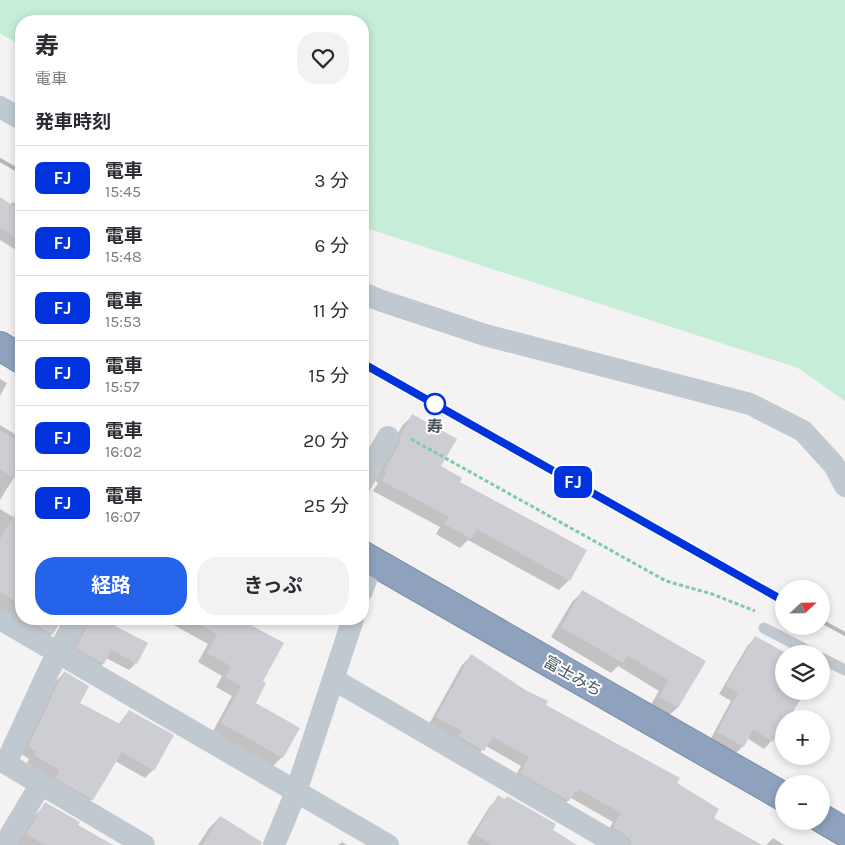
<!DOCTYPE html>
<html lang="ja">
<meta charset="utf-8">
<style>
:root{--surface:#fff;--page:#f2f2f3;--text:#2b2b33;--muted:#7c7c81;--line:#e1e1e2;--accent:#2563eb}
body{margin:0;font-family:Karla,"Noto Sans JP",sans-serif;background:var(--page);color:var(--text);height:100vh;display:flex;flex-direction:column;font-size:19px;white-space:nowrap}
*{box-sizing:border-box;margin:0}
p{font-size:16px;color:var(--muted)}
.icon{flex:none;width:28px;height:28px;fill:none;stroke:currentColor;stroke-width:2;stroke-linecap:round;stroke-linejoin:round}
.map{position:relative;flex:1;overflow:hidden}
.side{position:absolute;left:15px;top:15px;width:354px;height:610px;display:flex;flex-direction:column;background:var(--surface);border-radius:20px;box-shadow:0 2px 8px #0003}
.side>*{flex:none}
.badge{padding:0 10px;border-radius:8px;font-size:18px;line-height:32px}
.needle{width:32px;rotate:68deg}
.fabs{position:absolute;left:775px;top:580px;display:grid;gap:10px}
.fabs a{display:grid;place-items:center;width:55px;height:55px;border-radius:50%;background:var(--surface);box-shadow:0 2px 8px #0003;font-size:25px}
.map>.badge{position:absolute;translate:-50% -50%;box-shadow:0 0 0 2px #fff}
h2{padding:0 20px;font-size:19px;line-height:45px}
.round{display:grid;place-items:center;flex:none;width:52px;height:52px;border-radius:20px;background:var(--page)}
.overview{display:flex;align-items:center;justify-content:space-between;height:85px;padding:0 20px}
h1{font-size:24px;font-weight:700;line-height:38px}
.cta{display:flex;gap:10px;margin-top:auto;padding:10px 20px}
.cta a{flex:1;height:58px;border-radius:20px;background:var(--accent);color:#fff;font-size:20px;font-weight:700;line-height:58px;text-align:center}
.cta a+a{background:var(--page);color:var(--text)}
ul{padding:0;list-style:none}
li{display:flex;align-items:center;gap:15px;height:65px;padding:0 20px;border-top:1px solid var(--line)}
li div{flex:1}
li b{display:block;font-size:19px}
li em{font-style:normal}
li .badge{min-width:55px;font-weight:700;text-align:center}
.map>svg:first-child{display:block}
.green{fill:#c5edd7}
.shadow{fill:#0003}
.building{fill:#cdced4}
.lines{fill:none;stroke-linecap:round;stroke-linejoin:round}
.highway-casing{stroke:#798da9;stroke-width:30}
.path{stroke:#7fcaa9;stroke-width:3;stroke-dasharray:4 2.5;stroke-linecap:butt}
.lane{stroke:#c1c9d0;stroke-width:11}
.street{stroke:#c1c9d0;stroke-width:22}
.highway{stroke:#8ea2bd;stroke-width:28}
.rail{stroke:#b5b7bc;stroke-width:4}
.line-casing{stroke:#fff;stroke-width:11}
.line{stroke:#03d;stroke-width:8}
.stop-dot{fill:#fff;stroke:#03d;stroke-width:2.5}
.labels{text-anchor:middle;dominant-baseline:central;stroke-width:4;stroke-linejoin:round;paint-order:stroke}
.stop-label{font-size:16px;font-weight:bold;fill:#4b545f;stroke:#fff}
.street-label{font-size:16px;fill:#4b545f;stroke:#fff}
</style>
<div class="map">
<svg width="845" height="845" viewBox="0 0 845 845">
<rect width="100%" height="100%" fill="#f4f2f2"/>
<path class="green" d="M0,0H845V401L798,368L363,227L362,21H21V46L0,33Z"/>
<path class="shadow" d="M0,199L10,205L13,202L21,207V253L0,240Z
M0,379L7,383L0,396Z
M412,416L439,467L569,580L559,590L468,540L460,548L436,534L440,527L373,491L378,483L375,481L391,446L402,426Z
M0,425L21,438V466L0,500Z
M0,509L21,522V563L19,567L21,569V619H60L52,634L43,643L0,617Z
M583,591L704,661L677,708L666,718L649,708L659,691L618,666L611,673L551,637L572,602Z
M80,619H98L147,643L136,663L129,670L106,658L103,664L96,671L69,655Z
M163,619H238L282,643L262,682L254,704L282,757L272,767L212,733L232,696L216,687L222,676L198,662L208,644Z
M756,638L784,654V691H804L789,719H784V727L764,749L747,738L743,746L735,754L710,740L731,701L719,694L748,645Z
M471,656L544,705L675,784L712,819L759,845H618L605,836L613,822L571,798L559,809L512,782L521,766L486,746L474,759L428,726L462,665Z
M64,673L78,704L118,725L129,711L153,770L145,778L115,761L92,799L85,807L27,763L29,759L21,754L56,681Z
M499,797L551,831L574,845H470L467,843L490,806Z
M46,804L77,825L110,845H16L35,815Z
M220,817L256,845H198L209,828Z
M773,838L784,845H766Z
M342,842L347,845H338Z"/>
<path class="building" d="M0,197L21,211V241L0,228Z
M412,414L457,439L441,466L462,478L460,482L587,550L570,581L477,529L471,539L445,524L449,517L382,481L387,473L384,471L399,444L401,435Z
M0,430L21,443V483L0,469Z
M21,504V605L0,592V539Z
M582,590L706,661L678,708L659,697L668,680L628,656L623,663L561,627Z
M27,619H61L53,635Z
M89,619H102L148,643L137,664L111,650L104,664L76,648L88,625Z
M190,619H240L284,643L263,681L266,683L256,703L300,728L283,758L221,723L241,686L225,677L231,666L207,653L217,634Z
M755,636L784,652V691H806L788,719H784V725L773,742L753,729L744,747L717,732L738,693L726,685Z
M471,654L527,691L548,701L546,705L680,778L677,783L719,809L714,818L762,845H631L629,838L613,827L621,813L580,790L578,793L575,791L569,801L520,773L529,757L493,737L484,751L459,736L462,731L436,717Z
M64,671L89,686L80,703L120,724L129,710L174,735L154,771L122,752L93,800L55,778L59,771L58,769L34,755L36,751L28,746Z
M498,795L505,799L507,796L556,824L553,830L577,845H492L475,834Z
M45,802L80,822L78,825L113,845H45L26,834Z
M220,816L262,842L261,845H202Z"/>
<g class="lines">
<g class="highway-casing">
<path id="highway" d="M0,346L21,359
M362,555L784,797
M821,818L845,832"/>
</g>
<path class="path" d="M411,439L666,581L712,594L755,611"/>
<path class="lane" d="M764,628L814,654
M821,658L845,670"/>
<path class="street" d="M0,107L21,119
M362,293L382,301L485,335L750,404L803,431L834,465L845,486
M362,482L388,437
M362,591L373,560
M0,619L388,845
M333,679L618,845
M0,760L144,845
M6,763L49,670L76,619
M4,845L41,784
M274,845L296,792L353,619"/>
<use href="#highway" class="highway"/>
<path class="rail" d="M0,160L21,172
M362,363L784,601
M821,621L845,634"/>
</g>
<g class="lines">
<g class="line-casing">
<path id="line" d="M362,363L784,601"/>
</g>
<use href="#line" class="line"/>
</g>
<circle class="stop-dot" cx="435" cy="404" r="10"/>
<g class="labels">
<g class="stop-label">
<text x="435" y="426">寿</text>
</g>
<g class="street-label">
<text transform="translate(573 676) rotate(30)">富士みち</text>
</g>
</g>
</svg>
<div class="fabs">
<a><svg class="needle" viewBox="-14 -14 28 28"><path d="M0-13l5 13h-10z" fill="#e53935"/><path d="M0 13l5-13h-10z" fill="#7c7c81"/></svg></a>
<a><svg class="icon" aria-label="layers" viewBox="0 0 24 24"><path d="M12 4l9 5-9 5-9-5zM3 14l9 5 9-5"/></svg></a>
<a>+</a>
<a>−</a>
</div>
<b class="badge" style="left:573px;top:482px;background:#03d;color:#fff">FJ</b>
<section class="side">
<div class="overview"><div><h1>寿</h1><p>電車</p></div><a class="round"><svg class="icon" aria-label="heart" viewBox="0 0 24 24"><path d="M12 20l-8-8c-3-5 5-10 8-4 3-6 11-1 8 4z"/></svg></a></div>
<h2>発車時刻</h2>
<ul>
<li><span class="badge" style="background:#03d;color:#fff">FJ</span><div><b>電車</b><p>15:45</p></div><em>3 分</em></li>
<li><span class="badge" style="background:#03d;color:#fff">FJ</span><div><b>電車</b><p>15:48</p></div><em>6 分</em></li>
<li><span class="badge" style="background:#03d;color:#fff">FJ</span><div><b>電車</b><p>15:53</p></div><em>11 分</em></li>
<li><span class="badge" style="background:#03d;color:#fff">FJ</span><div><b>電車</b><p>15:57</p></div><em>15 分</em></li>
<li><span class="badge" style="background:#03d;color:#fff">FJ</span><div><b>電車</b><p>16:02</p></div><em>20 分</em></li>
<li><span class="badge" style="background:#03d;color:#fff">FJ</span><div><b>電車</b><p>16:07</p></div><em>25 分</em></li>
</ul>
<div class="cta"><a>経路</a><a>きっぷ</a></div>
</section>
</div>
